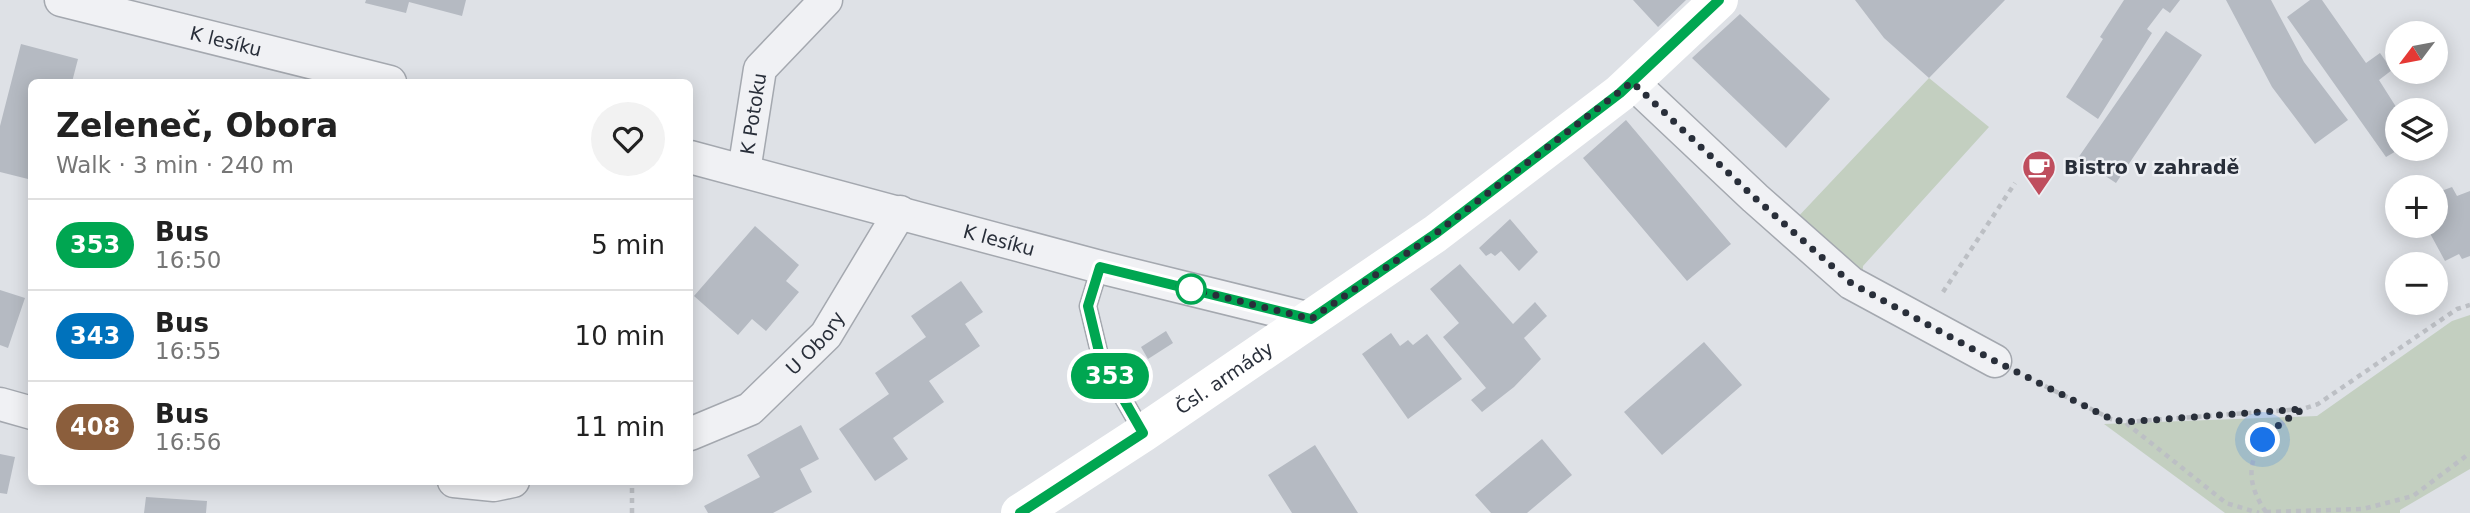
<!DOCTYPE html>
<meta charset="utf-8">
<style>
:root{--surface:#fff;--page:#f2f2f2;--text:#222;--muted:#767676;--line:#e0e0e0}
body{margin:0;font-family:"DejaVu Sans",sans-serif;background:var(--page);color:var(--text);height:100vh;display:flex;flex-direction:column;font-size:26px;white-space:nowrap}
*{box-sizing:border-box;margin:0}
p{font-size:23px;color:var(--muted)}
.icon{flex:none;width:38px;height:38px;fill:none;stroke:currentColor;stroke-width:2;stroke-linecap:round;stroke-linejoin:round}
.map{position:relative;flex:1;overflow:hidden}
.drawer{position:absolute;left:28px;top:79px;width:665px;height:406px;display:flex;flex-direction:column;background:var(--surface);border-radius:10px;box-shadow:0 4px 18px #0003}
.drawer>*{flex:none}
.badge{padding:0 14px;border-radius:23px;font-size:24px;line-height:46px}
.needle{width:46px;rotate:238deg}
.tools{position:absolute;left:2385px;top:21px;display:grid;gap:14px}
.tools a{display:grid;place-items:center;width:63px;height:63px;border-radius:50%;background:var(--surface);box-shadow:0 4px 18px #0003;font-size:35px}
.you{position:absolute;width:35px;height:35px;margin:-18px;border:5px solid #fff;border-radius:50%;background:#1a73e8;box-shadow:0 0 0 10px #1a73e833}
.map>.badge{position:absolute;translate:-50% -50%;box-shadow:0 0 0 4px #fff}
.round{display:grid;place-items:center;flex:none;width:74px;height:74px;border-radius:37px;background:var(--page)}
.head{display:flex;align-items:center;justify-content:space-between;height:119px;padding:0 28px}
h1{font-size:33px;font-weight:600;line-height:52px}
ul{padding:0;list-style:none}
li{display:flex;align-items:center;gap:21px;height:91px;padding:0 28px;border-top:2px solid var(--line)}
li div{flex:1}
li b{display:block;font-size:26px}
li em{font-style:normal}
li .badge{min-width:77px;font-weight:700;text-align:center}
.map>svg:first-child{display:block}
.green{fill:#c3cfc0}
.building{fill:#b5bac2}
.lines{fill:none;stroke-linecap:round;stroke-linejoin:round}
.lane-casing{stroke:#a4a8af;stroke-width:19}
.street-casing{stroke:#a4a8af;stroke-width:35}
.path{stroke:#bcbfc4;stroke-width:4.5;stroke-dasharray:5 5;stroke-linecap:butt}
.lane{stroke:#f0f1f4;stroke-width:16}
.street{stroke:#f0f1f4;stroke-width:32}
.secondary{stroke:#fff;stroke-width:38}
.line-casing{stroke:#fff;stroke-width:16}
.line{stroke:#00a651;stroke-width:10}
.walk{stroke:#292f3a;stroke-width:7;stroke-dasharray:0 12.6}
.stop-dot{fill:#fff;stroke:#00a651;stroke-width:3.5}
.labels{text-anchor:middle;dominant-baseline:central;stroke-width:5;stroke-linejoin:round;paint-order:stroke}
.street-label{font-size:19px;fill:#292f3a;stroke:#edeff3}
.poi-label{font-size:19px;font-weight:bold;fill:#292f3a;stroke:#edeff3;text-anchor:start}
</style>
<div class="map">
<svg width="2470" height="513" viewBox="0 0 2470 513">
<rect width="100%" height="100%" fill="#dee1e6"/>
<path class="green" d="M1929,78L1989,127L1863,266L1862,279L1795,220Z
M2470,315V469L2400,510V513H2225L2104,424L2317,416L2452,321Z"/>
<path class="building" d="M366,0H466L462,16L409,2L406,13L365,3Z
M1633,0H1686L1658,27Z
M1855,0H2005L1929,78L1884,38Z
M2124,0H2180L2170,13L2163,8L2147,29L2152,33L2098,119L2066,97L2103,39L2100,37Z
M2226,0H2271L2304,62L2348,120L2315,144L2272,87Z
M2310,0H2322L2366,63L2380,53L2392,70L2379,80L2398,110V150L2386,157L2287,17Z
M1740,14L1830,99L1786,148L1692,58Z
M2166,31L2202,55L2116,183L2078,158Z
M21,44L78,59L72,82H32V180L0,172V126Z
M1626,120L1731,244L1687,281L1583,158Z
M2452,187L2457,196L2470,191V256L2462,259L2459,254L2445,261L2426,226H2436V212L2441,210L2436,193Z
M1510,219L1538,252L1519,271L1501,251L1495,256L1491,253L1486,256L1479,248Z
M755,226L799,265L786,281L799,292L766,331L752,319L738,335L694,296Z
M1460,264L1513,324L1535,302L1547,316L1524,338L1541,359L1514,387L1482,412L1471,400L1486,388L1443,337L1459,323L1430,289Z
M961,281L983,312L965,324L980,346L929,381L944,402L893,438L908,459L875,481L839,429L889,394L875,373L926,337L911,316Z
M0,290L25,298L8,348L0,345Z
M1166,331L1173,343L1148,359L1141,347Z
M1391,333L1400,346L1408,340L1413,345L1427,334L1462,379L1408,419L1362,354Z
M1704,342L1742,385L1662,455L1624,412Z
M801,425L819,459L800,469L812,492L773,513H708L704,506L760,477L747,455Z
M1542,439L1572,475L1527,513H1491L1475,495Z
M1315,445L1358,513H1292L1268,475Z
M0,454L15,457L7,494L0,493Z
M146,497L207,501L206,513H144Z"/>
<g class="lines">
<g class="lane-casing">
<path id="lane" d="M1100,267L1088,306L1101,360L1143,433"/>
</g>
<g class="street-casing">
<g id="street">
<path id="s1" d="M61,0L390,82"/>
<path d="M1632,82L1755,198L1851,283L1995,361"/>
<path id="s2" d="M690,157L1100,267L1311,319"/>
<path id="s3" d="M744,171L760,69L826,0"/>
<path d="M0,404L32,413"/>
<path id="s4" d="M690,434L750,409L826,335L900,212"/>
<path d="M454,481L494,485L513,481"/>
</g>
</g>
<path class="path" d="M1943,292L2015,183
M2027,377L2111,419L2125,422L2303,409L2318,404L2457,309L2470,305
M2126,423L2226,503L2259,513
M2266,512L2363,509L2413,496L2470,453
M2266,512C2233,465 2261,435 2302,410
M632,513V481"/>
<use href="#lane" class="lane"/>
<use href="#street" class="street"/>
<path class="secondary" id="s5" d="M1020,513L1143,433L1435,234L1620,93L1719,0"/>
</g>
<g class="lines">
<g class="line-casing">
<path id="line" d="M1020,513L1143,433L1101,360L1088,306L1100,267L1311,319L1435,234L1620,93L1719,0"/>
</g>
<use href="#line" class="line"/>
<path class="walk" d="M1191,289L1179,286L1311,319L1435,234L1632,82L1755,198L1851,283L1995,361L2111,419L2125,422L2303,409L2281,423L2263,440"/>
</g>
<defs>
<g id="cafe-pin" transform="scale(1.75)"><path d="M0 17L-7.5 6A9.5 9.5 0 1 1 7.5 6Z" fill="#bf4e5e" stroke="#edeff3"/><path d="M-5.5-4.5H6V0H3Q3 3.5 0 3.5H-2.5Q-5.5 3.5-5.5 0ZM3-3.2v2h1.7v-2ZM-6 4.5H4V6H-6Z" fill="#fff"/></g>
</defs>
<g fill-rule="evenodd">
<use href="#cafe-pin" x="2039" y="167"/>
</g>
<circle class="stop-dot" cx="1191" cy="289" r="14"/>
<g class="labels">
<g class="street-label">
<text stroke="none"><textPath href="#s1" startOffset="170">K lesíku</textPath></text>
<text stroke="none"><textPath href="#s3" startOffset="58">K Potoku</textPath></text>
<text stroke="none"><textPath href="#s2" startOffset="320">K lesíku</textPath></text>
<text stroke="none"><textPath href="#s4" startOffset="158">U Obory</textPath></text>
<text stroke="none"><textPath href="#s5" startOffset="245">Čsl. armády</textPath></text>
</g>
<g class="poi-label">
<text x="2064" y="167">Bistro v zahradě</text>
</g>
</g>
</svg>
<div class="tools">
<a><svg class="needle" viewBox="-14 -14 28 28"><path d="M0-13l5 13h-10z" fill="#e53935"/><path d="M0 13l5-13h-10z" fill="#767676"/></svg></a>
<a><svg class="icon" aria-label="layers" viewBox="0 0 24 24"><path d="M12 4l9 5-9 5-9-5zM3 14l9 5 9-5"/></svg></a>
<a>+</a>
<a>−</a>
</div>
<div class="you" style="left:2263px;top:440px"></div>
<b class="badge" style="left:1110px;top:376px;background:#00a651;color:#fff">353</b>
<section class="drawer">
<div class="head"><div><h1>Zeleneč, Obora</h1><p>Walk · 3 min · 240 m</p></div><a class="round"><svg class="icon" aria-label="heart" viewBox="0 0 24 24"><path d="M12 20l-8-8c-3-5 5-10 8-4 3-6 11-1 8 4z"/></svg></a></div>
<ul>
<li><span class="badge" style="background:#00a651;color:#fff">353</span><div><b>Bus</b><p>16:50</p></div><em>5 min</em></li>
<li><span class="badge" style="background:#0072bc;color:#fff">343</span><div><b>Bus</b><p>16:55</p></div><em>10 min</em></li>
<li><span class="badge" style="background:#8b5e3c;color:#fff">408</span><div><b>Bus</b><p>16:56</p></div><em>11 min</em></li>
</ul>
</section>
</div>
